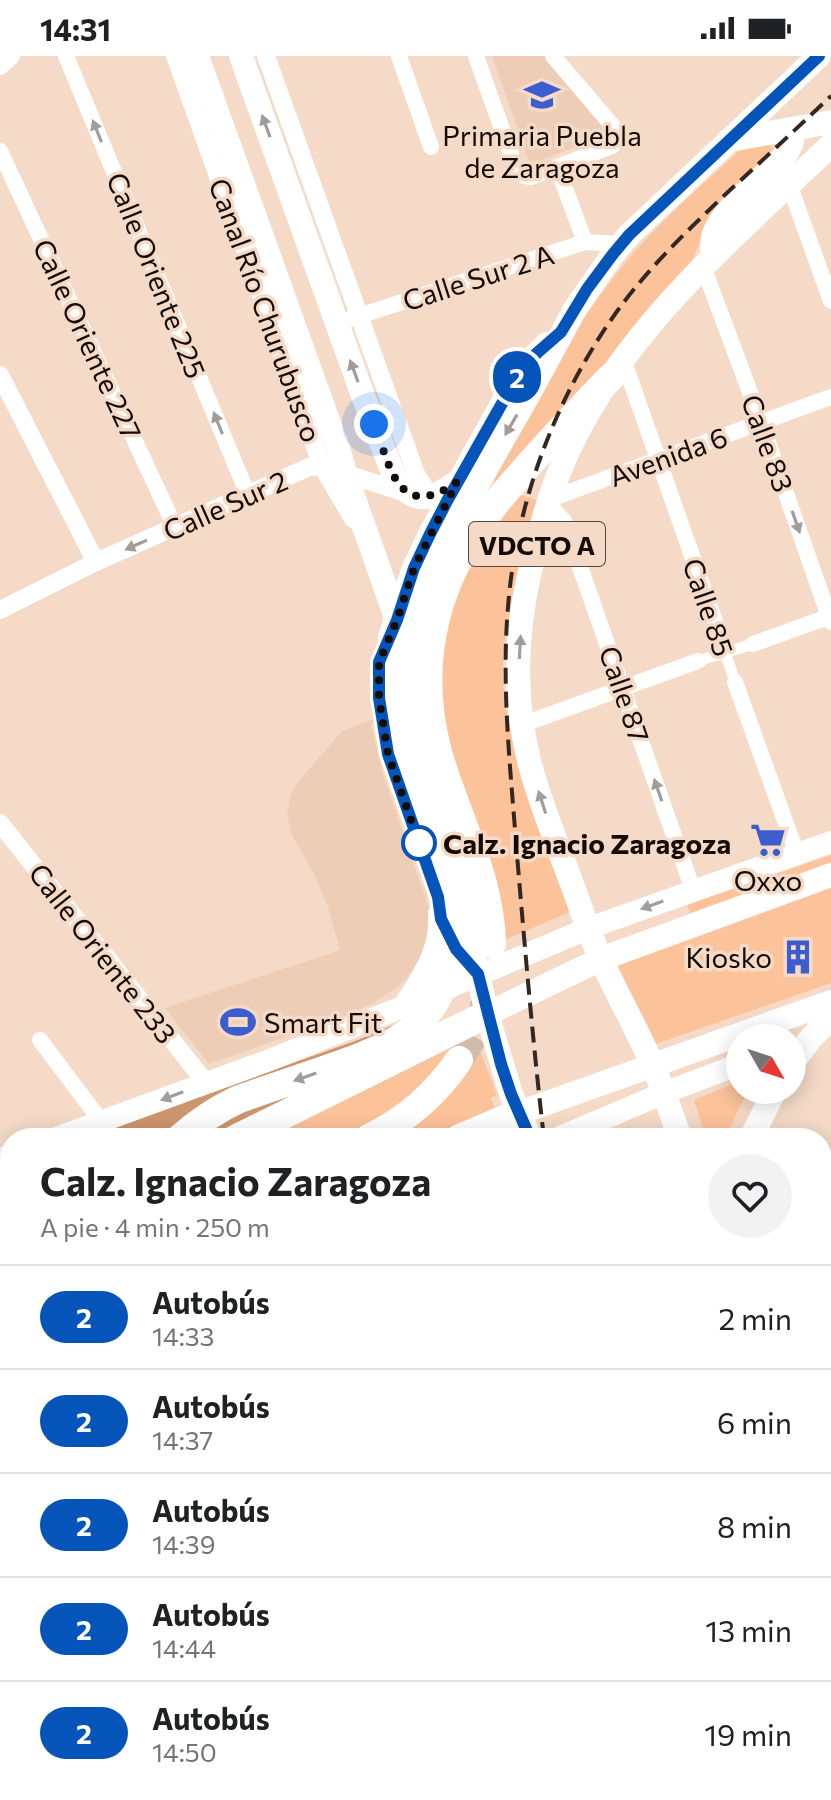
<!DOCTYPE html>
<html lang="es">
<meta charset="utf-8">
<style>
:root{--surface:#fff;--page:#f2f2f2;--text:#202124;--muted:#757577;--line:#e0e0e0}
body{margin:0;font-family:Commissioner,sans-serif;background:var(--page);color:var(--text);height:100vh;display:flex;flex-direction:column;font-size:30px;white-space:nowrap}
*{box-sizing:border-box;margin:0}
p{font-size:26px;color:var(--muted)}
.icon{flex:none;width:44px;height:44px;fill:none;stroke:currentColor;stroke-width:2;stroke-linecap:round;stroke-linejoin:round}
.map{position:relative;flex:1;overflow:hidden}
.panel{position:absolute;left:0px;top:1072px;width:832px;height:672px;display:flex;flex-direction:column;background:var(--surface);border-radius:32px 32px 0 0;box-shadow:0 4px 20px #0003}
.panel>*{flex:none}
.badge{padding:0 16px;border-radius:26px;font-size:28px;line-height:52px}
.needle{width:52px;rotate:129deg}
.fabs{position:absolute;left:726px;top:968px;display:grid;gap:16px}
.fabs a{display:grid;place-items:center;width:80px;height:80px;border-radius:50%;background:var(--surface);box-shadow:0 4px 20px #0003;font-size:40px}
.you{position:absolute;width:40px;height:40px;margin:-20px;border:6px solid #fff;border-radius:50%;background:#1a73e8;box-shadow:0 0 0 12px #1a73e833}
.map>.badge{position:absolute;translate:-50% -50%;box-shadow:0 0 0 4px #fff}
.round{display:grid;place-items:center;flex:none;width:84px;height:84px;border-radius:42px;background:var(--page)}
.summary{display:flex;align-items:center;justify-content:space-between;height:136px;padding:0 40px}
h1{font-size:38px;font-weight:700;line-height:60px}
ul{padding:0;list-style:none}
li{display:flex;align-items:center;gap:24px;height:104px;padding:0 40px;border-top:2px solid var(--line)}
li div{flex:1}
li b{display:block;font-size:30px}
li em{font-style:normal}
li .badge{min-width:88px;font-weight:700;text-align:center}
.status{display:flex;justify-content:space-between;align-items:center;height:56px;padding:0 40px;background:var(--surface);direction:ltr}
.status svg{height:22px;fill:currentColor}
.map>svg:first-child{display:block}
.built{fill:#edcdb6}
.green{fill:#fcc39a}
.forest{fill:#cd956d}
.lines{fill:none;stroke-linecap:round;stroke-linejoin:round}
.motorway-tunnel{stroke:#d2bbaa;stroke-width:28;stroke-dasharray:28 14;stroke-linecap:butt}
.pedestrian{stroke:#fff;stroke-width:11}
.minor{stroke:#fff;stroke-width:16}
.tertiary{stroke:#fff;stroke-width:18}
.secondary{stroke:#fff;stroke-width:22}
.primary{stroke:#fff;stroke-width:24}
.motorway{stroke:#fff;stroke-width:28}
.rail{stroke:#332821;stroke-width:4;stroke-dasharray:16 8;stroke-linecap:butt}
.oneway{fill:#a19d9b}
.line-casing{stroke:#fff;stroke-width:18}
.line{stroke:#0554ba;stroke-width:12}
.walk{stroke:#140b06;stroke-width:8;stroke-dasharray:0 14.4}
.stop-dot{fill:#fff;stroke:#0554ba;stroke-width:4}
.labels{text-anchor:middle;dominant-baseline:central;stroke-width:7;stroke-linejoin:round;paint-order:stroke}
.shield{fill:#f4dac7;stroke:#574940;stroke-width:2}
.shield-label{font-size:26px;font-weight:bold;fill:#140b06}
.poi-label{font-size:28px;fill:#140b06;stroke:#f4dac7}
.street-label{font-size:28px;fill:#140b06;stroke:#f4dac7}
.stop-label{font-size:28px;font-weight:bold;fill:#140b06;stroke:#f4dac7;text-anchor:start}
</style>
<div class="status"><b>14:31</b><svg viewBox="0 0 49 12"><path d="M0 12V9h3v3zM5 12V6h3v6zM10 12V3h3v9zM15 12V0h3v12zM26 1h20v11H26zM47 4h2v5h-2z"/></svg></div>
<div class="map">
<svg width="831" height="1744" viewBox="0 0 831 1744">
<rect width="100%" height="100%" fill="#f4dac7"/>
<path class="built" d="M492,0H544L611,78L530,108Z
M374,663V666L371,668L382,715L429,852L427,882L420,901L409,919L397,931L371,948L347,959L209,1008L165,952L340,894L328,851L313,815L293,782L287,759L290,741L297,727L342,675Z"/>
<path class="green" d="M768,87L775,94L706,172L692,205L620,291L498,426L491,424C531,354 567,279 618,216C653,171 697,134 739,95L744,92Z
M521,439L537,444C523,501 501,566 503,625C504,664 519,702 532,738C545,777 559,816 572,855L502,885L447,692L434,614L471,494Z
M831,799V807L690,857L687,849Z
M831,826V927L653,989L617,909Z
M473,976L497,1039L491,1042L496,1055L431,1082H388L467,1008L475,991L447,1001L438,1015L389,1058L345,1082H261Z
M740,1025V1034H748L725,1082H706L694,1044Z"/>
<path class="forest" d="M396,968L432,972L205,1082H189L179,1068L166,1082H80L358,984Z"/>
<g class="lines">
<path class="motorway-tunnel" d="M459,1004L476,977L486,943"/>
<path class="pedestrian" d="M717,571L735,626
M698,605L753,588"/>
<path class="minor" d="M66,0L248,439
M399,0L431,91
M476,0L515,110C519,117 523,121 531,121L612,90L619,83L617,75L553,0
M0,95L175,471
M557,111L585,186
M789,128L831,245
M703,210L761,366L831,566
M350,263L585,186L621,188
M623,303L717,571
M550,443L831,341
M548,448L564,465L693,834
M753,588L831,560
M735,626L797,798
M521,669L698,605
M40,984L101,1065
M822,1237L831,1234
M0,1403L10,1399
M0,1446L10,1471
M0,1646H10
M400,1734L454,1744
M709,1734L712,1744
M229,1744L230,1734
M584,1744L598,1734"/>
<path class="tertiary" d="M175,0L322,410L353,463
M266,0L416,418L430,440
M0,10L11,0
M0,319L96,506
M0,554L96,506L309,411L322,410L406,437
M0,767L206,1027"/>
<path class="secondary" d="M56,1082L267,1005L405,950L589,872L831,786
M558,1082L664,1037L740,1008
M0,1103L10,1099
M0,1287L10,1284"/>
<path class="primary" d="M197,0L339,395L345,417L397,564
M241,0L362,337L396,425C417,450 433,443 457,426
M729,84L831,66
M712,201C712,194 712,187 713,181C720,154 766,120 786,98C790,91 795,84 791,75
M390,581L414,512L430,478L518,319L526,308L547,288
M405,950C424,922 443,893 440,858
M487,958L601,903L831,819
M792,1007L811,982L831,962
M519,1057L831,946
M530,1082L511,1038L487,958L474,901L473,864L468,839L423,704L415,675L412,653L411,591L419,549L427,526L477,429L530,336L575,253L613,198L629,179L819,0
M680,1082C671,1057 663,1032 652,1008C637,973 618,940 602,905C589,878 580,849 569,820C556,785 541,749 531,712C513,647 515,580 530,515C540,472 552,428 571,389C630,267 735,180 831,89
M751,1082L775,1034
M822,1575L831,1599
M820,1734L823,1744"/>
<path class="motorway" d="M492,888C491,820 456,760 438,696C416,614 432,534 482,466C493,449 507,434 520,419C549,385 580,353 611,321
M180,1082C198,1066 216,1054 237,1044C275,1030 314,1018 352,1004C369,997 386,991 401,981C446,953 459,895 450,846C447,828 439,811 433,794C419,754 402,714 394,673C386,637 390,600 397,564
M237,1082L487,958
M369,1082C407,1063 435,1039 459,1004
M460,1082L519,1057
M0,1164L10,1159
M0,1245L10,1242"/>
<path class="rail" d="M544,1082C533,988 525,893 517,799C511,717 501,634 508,551C516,446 556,340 618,254C650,210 690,172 729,135C763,104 797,72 831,40
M743,1734L747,1744"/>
</g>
<defs><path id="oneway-solid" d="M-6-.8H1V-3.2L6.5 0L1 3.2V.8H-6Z" transform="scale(2)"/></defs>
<g class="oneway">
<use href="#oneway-solid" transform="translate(266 70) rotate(-110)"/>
<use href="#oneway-solid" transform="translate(97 75) rotate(-112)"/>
<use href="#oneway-solid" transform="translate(354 315) rotate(-110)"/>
<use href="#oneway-solid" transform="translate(218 367) rotate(-112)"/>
<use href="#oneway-solid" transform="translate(511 369) rotate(120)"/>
<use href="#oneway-solid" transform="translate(796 466) rotate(71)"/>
<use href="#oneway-solid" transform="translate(136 489) rotate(156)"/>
<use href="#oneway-solid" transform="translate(520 591) rotate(-87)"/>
<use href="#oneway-solid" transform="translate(658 734) rotate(-109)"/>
<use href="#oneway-solid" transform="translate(542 746) rotate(-108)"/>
<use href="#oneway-solid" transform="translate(652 849) rotate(160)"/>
<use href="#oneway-solid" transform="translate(305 1021) rotate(161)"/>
<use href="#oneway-solid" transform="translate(172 1040) rotate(159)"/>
</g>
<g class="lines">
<g class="line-casing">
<path id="line" d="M530,1082L511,1038L501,1008L478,918L456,893L441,863L438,841L388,698L379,642V606L397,564L414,512L430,478L447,445L518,319L537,297L561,276L587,233L613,198L629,179L819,0"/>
</g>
<use href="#line" class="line"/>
<path class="walk" d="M374,368C391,412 398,467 457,426L414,512L397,564L379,606V642L388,698L419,787"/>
</g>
<defs>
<g id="school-bare" transform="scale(2.76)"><path d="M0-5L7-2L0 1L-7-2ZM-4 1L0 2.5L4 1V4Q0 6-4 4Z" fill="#3b5dce" stroke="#f4dac7" stroke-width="2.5" paint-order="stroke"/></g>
<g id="supermarket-bare" transform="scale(2.76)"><path d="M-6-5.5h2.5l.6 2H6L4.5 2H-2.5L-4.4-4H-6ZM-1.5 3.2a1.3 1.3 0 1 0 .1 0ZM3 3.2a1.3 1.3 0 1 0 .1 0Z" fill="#3b5dce" stroke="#f4dac7" stroke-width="2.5" paint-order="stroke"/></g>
<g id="building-bare" transform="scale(2.76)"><path d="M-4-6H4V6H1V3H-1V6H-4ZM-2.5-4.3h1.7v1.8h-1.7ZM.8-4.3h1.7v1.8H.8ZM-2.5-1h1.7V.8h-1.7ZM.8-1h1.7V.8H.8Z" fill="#3b5dce" stroke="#f4dac7" stroke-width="2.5" paint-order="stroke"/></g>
<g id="stadium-bare" transform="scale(2.76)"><path d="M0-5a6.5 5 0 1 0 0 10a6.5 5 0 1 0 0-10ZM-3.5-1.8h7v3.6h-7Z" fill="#3b5dce" stroke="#f4dac7" stroke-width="2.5" paint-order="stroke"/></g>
</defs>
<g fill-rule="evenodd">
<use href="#school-bare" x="542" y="39"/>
<use href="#supermarket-bare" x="768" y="784"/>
<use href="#building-bare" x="798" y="901"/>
<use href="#stadium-bare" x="238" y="966"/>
</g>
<circle class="stop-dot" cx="419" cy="787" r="16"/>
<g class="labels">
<rect class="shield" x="469" y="466" width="136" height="44" rx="6"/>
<g class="shield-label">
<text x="537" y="488">VDCTO A</text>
</g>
<g class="poi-label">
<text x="542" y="79">Primaria Puebla<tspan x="542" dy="32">de Zaragoza</tspan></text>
<text x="768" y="824">Oxxo</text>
<text x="772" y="901" text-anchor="end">Kiosko</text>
<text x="264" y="966" text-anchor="start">Smart Fit</text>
</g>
<g class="street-label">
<text transform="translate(157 219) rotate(68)">Calle Oriente 225</text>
<text transform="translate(478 221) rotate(-18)">Calle Sur 2 A</text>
<text transform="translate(266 254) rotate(70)">Canal Río Churubusco</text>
<text transform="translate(88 283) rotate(65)">Calle Oriente 227</text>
<text transform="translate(768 387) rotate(70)">Calle 83</text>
<text transform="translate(668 400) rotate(-20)">Avenida 6</text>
<text transform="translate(225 449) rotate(-24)">Calle Sur 2</text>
<text transform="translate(709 551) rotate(71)">Calle 85</text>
<text transform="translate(625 638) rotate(71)">Calle 87</text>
<text transform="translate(103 897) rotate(52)">Calle Oriente 233</text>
</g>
<g class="stop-label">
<text x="443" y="787">Calz. Ignacio Zaragoza</text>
</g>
</g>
</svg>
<div class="fabs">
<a><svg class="needle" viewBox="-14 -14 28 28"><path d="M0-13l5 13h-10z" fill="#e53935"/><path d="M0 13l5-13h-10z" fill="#757577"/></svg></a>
</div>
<div class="you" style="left:374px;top:368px"></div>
<b class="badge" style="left:517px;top:321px;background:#0554ba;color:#fff">2</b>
<section class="panel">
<div class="summary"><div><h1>Calz. Ignacio Zaragoza</h1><p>A pie · 4 min · 250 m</p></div><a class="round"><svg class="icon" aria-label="heart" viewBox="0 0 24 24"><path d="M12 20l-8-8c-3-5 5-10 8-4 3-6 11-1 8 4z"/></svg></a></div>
<ul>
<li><span class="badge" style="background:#0554ba;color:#fff">2</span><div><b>Autobús</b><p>14:33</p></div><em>2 min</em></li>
<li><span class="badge" style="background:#0554ba;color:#fff">2</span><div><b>Autobús</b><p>14:37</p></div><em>6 min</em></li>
<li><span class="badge" style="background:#0554ba;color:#fff">2</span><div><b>Autobús</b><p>14:39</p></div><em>8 min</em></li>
<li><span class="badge" style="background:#0554ba;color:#fff">2</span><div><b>Autobús</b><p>14:44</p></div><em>13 min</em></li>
<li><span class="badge" style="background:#0554ba;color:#fff">2</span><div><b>Autobús</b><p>14:50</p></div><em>19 min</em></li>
</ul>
</section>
</div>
